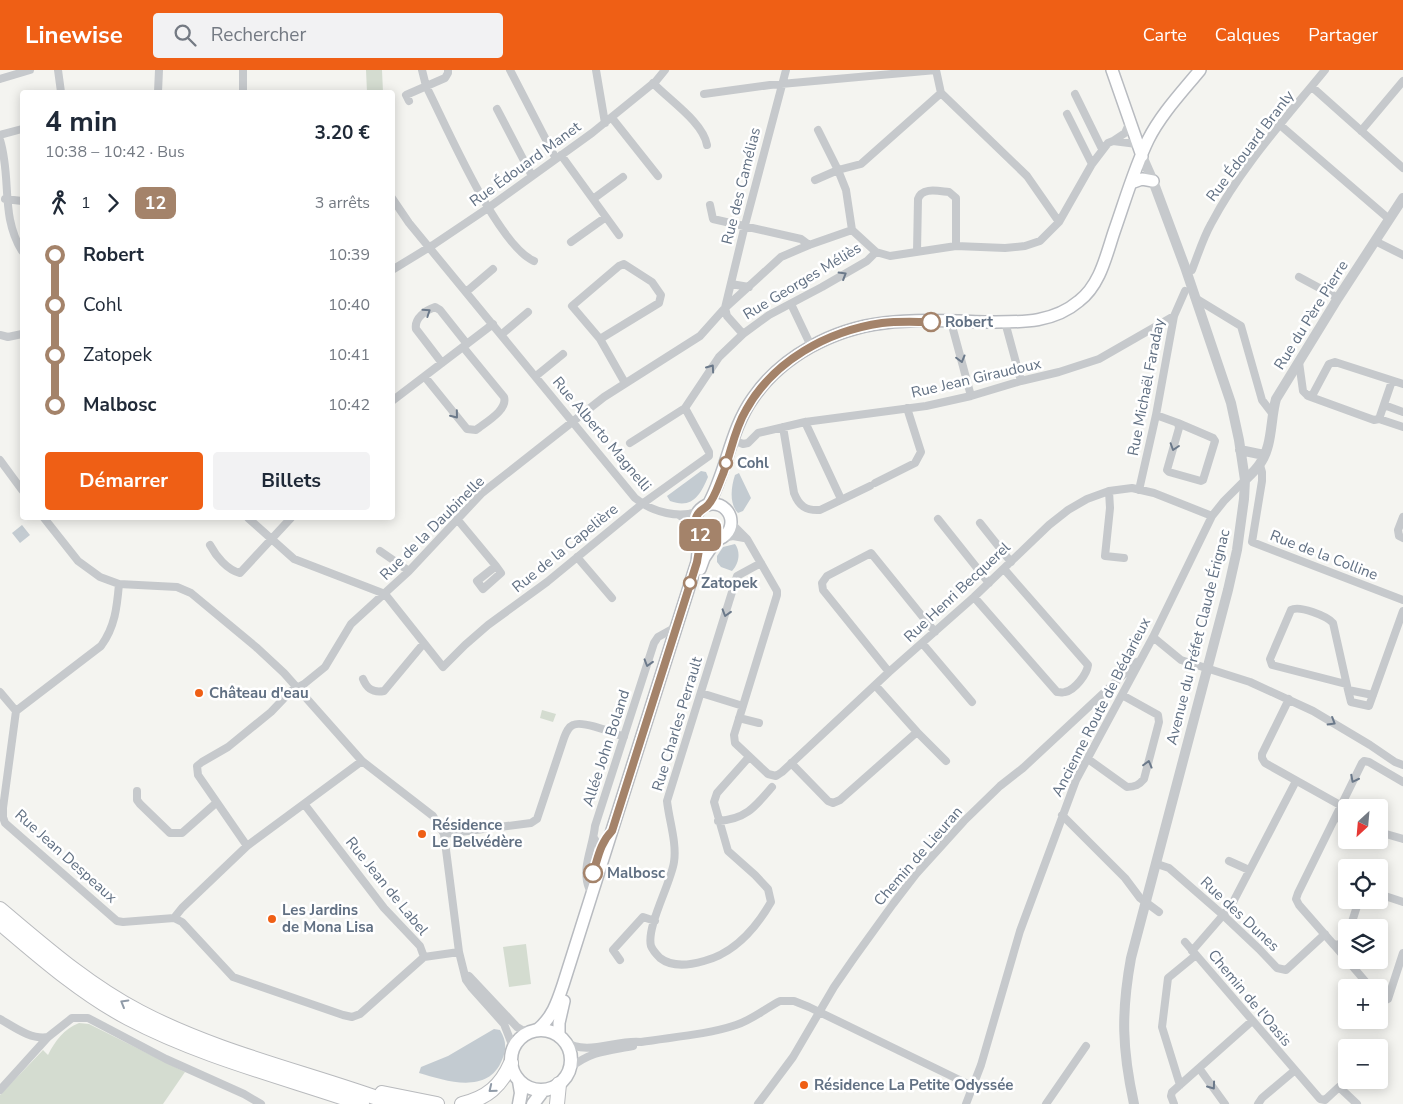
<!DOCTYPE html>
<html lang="fr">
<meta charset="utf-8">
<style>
:root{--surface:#fff;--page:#f2f2f3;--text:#1f2937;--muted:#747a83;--accent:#ef5f15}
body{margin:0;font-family:"Nunito Sans",sans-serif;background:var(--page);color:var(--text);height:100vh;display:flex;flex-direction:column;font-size:19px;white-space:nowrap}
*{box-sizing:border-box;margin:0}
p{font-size:16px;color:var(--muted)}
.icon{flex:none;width:28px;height:28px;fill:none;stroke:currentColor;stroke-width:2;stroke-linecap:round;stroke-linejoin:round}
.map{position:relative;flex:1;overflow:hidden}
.details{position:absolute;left:20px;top:20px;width:375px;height:430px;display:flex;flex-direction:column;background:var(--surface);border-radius:5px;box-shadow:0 2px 12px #0003}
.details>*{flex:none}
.badge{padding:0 10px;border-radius:8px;font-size:18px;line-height:32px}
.needle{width:32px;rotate:206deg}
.buttons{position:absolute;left:1338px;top:729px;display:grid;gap:10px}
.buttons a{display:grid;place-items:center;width:50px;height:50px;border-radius:5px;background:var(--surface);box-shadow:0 2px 12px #0003;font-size:25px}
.map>.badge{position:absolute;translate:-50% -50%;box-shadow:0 0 0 2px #fff}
.legs{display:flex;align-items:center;gap:8px;height:55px;padding:0 25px;font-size:16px}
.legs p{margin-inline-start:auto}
.head{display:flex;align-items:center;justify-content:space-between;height:85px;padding:0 25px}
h1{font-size:28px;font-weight:700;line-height:38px}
.primary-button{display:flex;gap:10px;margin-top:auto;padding:10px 25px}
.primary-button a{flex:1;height:58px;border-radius:5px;background:var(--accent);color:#fff;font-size:20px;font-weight:700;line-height:58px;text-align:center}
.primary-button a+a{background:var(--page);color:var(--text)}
ul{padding:0 25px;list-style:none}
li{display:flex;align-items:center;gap:18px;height:50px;font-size:19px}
li i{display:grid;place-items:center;width:8px;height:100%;margin:0 6px;background:currentColor}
li i::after{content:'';width:12px;height:12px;margin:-6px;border:4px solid;border-radius:50%;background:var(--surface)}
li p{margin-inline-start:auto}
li:first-child i{background:linear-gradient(#0000 50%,currentColor 0)}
li:last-child i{background:linear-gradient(currentColor 50%,#0000 0)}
header{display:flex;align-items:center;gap:30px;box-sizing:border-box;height:70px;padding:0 25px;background:var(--accent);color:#fff}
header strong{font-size:24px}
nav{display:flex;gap:28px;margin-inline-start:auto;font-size:18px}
.search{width:350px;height:45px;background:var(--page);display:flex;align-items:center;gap:12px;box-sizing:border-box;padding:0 18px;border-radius:5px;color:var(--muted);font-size:19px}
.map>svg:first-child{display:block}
.green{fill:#d4dcd0}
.water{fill:#c3cbd1}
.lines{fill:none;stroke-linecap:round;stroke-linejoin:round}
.secondary-casing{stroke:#b8bbc0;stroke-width:14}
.primary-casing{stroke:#b8bbbf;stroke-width:15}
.trunk-casing{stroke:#b8babd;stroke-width:16}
.minor{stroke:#c6c9cc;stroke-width:8}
.tertiary{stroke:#c6c9cc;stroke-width:10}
.secondary{stroke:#fff;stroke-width:11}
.primary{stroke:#fff;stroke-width:12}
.trunk{stroke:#fff;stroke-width:14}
.oneway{stroke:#6b798a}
.oneway2{stroke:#909ba8}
.line-1-casing{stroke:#fff;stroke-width:11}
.line-1{stroke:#a4836a;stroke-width:8}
.stop-1-dot{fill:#fff;stroke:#a4836a;stroke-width:2.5}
.poi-dot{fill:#ef5f15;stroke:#fff;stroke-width:2}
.labels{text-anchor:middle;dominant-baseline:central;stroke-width:5;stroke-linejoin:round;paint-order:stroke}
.street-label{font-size:15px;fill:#617083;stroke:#fff}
.stop-label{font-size:15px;font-weight:bold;fill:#617083;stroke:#fff;text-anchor:start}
.poi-label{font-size:15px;font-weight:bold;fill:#617083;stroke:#fff;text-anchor:start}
</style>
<header>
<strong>Linewise</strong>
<div class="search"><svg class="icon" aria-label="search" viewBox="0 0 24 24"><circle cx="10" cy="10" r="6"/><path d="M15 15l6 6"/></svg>Rechercher</div>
<nav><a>Carte</a><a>Calques</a><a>Partager</a></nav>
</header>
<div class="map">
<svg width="1403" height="1034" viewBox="0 0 1403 1034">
<rect width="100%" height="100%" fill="#f4f4f0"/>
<path class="green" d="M366,0H382L383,22H367Z
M542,640L556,644L553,652L540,648Z
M526,874L531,914L509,917L503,877Z
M79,953L89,954L185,1002L163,1034H0V1025L43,980L48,985C55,971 64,959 79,953Z"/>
<path class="water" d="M701,401L706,402L708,407C700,426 692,439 670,431L667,426Z
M739,403L751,428L743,441L738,443C729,434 731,417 735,405Z
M22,455L30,465L20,473L12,463Z
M735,474C741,482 739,494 732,501L721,497L717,492V486L723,477Z
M494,959L500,960C506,970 507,978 502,990C488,1025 446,1011 419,1003L421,997L448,986Z"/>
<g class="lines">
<g class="secondary-casing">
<path id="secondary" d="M1112,0L1142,86
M1131,113L1142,109L1153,111
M695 452a18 18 0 1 1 36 0a18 18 0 1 1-36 0Z
M708,435C727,401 730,360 753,328C782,286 833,259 884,253C917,249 952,251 985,252C1019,252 1052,254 1079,231C1100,215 1106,186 1114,162C1125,131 1134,99 1148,70C1161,44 1182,22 1200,0
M700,499L704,488L716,470
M537,960C552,948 557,933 563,915L697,492L700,464
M559,966V953L564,931"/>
</g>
<g class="primary-casing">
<path id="primary" d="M511 990a30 30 0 1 1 60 0a30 30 0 1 1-60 0Z
M519,1034L521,1023L519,1011
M533,1034L542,1022"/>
</g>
<g class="trunk-casing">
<path id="trunk" d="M0,839C44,876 88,915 140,942C220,984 310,1003 394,1034
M0,853C40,887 81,923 128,948C202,987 284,1007 362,1034
M382,1023L437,1034
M462,1034C487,1028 501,1016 511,993
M557,1034L559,1014"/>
</g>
<path class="minor" d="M58,0L61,22
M422,0L426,16C446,55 497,175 534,191
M510,0L556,89
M596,0L605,53
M0,9L30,0
M653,13C669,30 703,52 707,75
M1312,17L1403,98
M158,22L159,0
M243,22V0
M704,24L770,15L936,0L941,23L1027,106L1059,152
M1075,24L1102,79
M409,31L406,25L445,8L448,3V0
M497,39L532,106
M1067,44L1092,94
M612,48L658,106
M1280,55L1389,149
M818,60L838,100L846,120L852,160
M1361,61L1403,11
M0,65L22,59
M0,70C12,109 0,145 22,181
M1113,71L1125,63L1130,52
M561,85L619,165
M815,110L838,100L861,94L941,23
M392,128L409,153L635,428C652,442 680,450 701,440
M5,129L22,131
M593,129L623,107
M710,135L713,149L801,169L809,175
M1375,171L1403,185
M571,172L606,147
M917,182L918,129C922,117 938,121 949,122L956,128V176
M392,200L433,175L488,138L592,63L656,11L665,0
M1192,200C1198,185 1203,168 1211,154C1241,97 1285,49 1325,0
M1299,207L1338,228
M731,214L749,217
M466,222L493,199
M1195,228L1241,256L1262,330L1272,343
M791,234L811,276
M951,252L971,326
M1005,252L1021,311
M502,264L528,242
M743,264L727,246L725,238L745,155L786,0
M0,265L8,267L22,264
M600,269L572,236L619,196L624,194L652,212L661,225L659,233L600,269L625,313
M1299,292L1303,321L1308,326L1313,324L1329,294L1335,292L1403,314
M442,293L416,259C414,248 426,240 435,237L440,240L467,274
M536,306L563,284
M425,307L467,359L476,360C486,352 508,340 504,327L463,277
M1308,326L1374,350L1379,349L1403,357
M392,331L493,254
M1384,335L1403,342
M1156,345L1178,353L1179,358L1167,400L1169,402L1201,411L1203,410L1215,371L1213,368L1178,353
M1379,349L1392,311
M805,352L841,429
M783,357L794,423C799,436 806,441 820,440L870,416
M733,370L743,374L748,373L758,363L805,352L926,336L971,326L1021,311L1059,302L1099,289L1174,246
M630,373L685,338L719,287L743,264L769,245L822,217L867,191L876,182
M0,390L22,420
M1260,395L1262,402V411L1252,472L1403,530
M875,413L915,393L921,382L907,338
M1139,420L1156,345L1174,246L1185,221
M1109,421L1110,438L1105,486L1124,488
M679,445L692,453L697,459
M1403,447L1398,460L1399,466L1403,468
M44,448L78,491L100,507L119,514L177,517L191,523L256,577L284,603L362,691L433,746L444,764L459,882L466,910L471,917L504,954L513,977
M248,448L294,489L385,524L443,597L465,575L488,555L547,512L642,434L709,386V382L685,338
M457,449L496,496L477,511L483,519L501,503L496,496
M938,449L989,513
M731,453L747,469L777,521V525L734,665L735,673L768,704L776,706L782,702L889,602L974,527L1049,455L1068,440L1087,429L1109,421L1132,418L1154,423L1212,446
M980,453L1011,492
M722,468L733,466L744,468
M210,475C216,486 227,500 240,503L291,448
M380,481L409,501
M577,487L612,528
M119,514C117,537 115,557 101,576L16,641L3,738V747L5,753L117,851L123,852L174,848L182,852L233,907L343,945L352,947L360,944L424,887
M974,527L1057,622C1060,622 1063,623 1065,622C1075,620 1087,604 1088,595L1004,499
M1153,567L1181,590L1250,612L1313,641L1370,675L1395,692L1403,695
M922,573L972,632
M889,602L823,520L822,513L827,506L871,483L935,562
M363,609C367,619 373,623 384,621L424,573
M1346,614L1272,595L1270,589L1291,540C1299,535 1327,546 1333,553L1348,620
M0,622L16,641
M701,623L743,636
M1373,625L1348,620L1351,632L1369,636L1403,541
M1289,629L1262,684V688L1265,693L1340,735
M739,648L759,653
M917,662L946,691
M749,687L717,723L714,732L728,781L755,805L768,819L771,832C756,858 735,883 704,891C690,895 673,898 660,888C657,885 653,881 651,876C646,857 671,813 674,792C677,773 669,750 667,731L737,506L761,493
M1088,689L1127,717C1135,717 1139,715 1144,709L1159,652L1158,645L1122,625
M791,693L828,731L833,733L840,730L917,662L875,615
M137,721V730L140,734L170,763H182L216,733
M305,735L384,838L420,876L424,887L459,882
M1062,745L1125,808L1140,828L1159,842
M1336,746L1346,754
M718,751C746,749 755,737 772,717
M1379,762L1403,769
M444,764L531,753L537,749L564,668C566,663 568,657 573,655C583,650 613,663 624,667
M594,768L600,778
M247,776L198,705L197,696L202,692L228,677L271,642L291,621L304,614L325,597L351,554L409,501L482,423L604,327L700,266L725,238L781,187L809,175L852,160L876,182L890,186L956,176L1005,178L1025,176L1040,171L1059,152L1092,94L1108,73L1113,71L1137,74
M1229,791L1249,800
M1157,794L1169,798L1223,845L1259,879L1277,898L1286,900L1325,864
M589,818C581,798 593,777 595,756L654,573L658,567L676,557
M1379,824L1403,832
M174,848L182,838L247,776L362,691
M1350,858L1359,830
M1346,868L1341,874L1334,875L1346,889
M1185,872L1320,1029L1325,1030L1339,1017L1357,1034
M1334,875L1299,835L1296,829L1298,823L1362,693L1364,691L1369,692L1403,712
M1192,881L1231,836L1296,711
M620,890L613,880L643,847L655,851
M1347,890L1371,918
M469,906L517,957L522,960L532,961
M1379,926L1384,931L1388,929L1403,883
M0,949C14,957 31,970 48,967
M564,971C587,987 616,969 641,972C672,967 706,965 736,955C752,950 766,938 780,931H794L809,937L974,1017
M570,998C591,981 607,981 633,976
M1199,998L1225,1034
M1180,1015L1162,957L1168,908L1196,885
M0,1020L48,967L72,948H88L166,989L244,1024L261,1034
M758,1034L793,987L834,917L854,888L893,834L916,804L964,751L1000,716L1023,698L1137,592
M966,1034L981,995L1020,861L1076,710L1153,567L1212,446L1224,431L1245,410
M1046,1034L1086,976
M1174,1034L1171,1026L1172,1022L1252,951
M1258,1034L1262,1028L1294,1001"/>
<path class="tertiary" d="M1240,380L1264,385
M1245,410C1250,405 1255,401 1259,395C1273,377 1270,350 1276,329L1338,228L1403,128
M1134,1034C1122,979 1121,943 1131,888L1228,520L1237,480L1244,429L1245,410L1239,370L1231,333L1185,197L1153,111L1142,86"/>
<use href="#secondary" class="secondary"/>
<use href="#primary" class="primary"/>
<use href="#trunk" class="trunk"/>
</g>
<defs><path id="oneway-chevron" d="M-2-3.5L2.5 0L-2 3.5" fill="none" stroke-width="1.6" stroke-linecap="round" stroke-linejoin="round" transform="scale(1.25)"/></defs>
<g class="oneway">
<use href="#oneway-chevron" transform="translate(843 205) rotate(-31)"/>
<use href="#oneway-chevron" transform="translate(427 242) rotate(-34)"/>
<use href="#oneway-chevron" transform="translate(961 289) rotate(75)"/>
<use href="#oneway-chevron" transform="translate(711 298) rotate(-55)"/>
<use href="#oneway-chevron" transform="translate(455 345) rotate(51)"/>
<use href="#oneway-chevron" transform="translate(1174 377) rotate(108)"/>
<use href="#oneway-chevron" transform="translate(726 543) rotate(107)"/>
<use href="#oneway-chevron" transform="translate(648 593) rotate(107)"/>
<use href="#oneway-chevron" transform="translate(1332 652) rotate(31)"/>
<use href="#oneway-chevron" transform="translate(1148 694) rotate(-75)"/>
<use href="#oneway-chevron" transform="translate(1354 709) rotate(117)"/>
<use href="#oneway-chevron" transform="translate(1212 1016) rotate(54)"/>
</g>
<g class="oneway2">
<use href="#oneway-chevron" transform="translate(124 933) rotate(-150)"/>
<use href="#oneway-chevron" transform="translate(492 1019) rotate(141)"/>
</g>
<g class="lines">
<g class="line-1-casing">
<path id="line-1" d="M593,803C598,788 600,773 612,761L697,492C698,484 701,474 700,466C699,460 694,456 696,448C698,440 704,440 708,435C715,428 719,413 723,404C731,383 734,360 746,340C773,291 827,261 882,253C898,251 915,252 931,252"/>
</g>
<use href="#line-1" class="line-1"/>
</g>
<g class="stop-1-dot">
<circle cx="931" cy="252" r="9"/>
<circle cx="726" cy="393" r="6"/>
<circle cx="690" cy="513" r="6"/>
<circle cx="593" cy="803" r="9"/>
</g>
<g class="poi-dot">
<circle cx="199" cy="623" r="5"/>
<circle cx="422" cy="764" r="5"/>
<circle cx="272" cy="849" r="5"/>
<circle cx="804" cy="1015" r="5"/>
</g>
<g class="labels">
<g class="street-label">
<text transform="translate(1250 76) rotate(-53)">Rue Édouard Branly</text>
<text transform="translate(525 94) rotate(-36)">Rue Édouard Manet</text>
<text transform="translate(741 116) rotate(-76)">Rue des Camélias</text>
<text transform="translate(802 211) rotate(-31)">Rue Georges Méliès</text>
<text transform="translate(1311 245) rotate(-58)">Rue du Père Pierre</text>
<text transform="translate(976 308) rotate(-13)">Rue Jean Giraudoux</text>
<text transform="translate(1146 317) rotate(-79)">Rue Michaël Faraday</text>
<text transform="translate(602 364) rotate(50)">Rue Alberto Magnelli</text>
<text transform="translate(432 458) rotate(-45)">Rue de la Daubinelle</text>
<text transform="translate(565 478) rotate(-39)">Rue de la Capelière</text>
<text transform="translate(1324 485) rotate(21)">Rue de la Colline</text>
<text transform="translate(957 522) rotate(-43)">Rue Henri Becquerel</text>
<text transform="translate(1198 567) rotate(-76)">Avenue du Préfet Claude Érignac</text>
<text transform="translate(1101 637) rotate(-63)">Ancienne Route de Bédarieux</text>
<text transform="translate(677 654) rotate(-73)">Rue Charles Perrault</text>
<text transform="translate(606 678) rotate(-72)">Allée John Boland</text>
<text transform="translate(66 786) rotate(42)">Rue Jean Despeaux</text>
<text transform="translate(918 786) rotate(-49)">Chemin de Lieuran</text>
<text transform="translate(387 816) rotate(51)">Rue Jean de Label</text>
<text transform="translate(1240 844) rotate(43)">Rue des Dunes</text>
<text transform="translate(1250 928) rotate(50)">Chemin de l'Oasis</text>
</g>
<g class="stop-label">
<text x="945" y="252">Robert</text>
<text x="737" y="393">Cohl</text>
<text x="701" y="513">Zatopek</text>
<text x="607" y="803">Malbosc</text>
</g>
<g class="poi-label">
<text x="209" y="623">Château d'eau</text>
<text x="432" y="755">Résidence<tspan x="432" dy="17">Le Belvédère</tspan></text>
<text x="282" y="840">Les Jardins<tspan x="282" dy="17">de Mona Lisa</tspan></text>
<text x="814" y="1015">Résidence La Petite Odyssée</text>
</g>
</g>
</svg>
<div class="buttons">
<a><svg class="needle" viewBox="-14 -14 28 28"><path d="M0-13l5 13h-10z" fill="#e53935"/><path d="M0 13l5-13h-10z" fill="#747a83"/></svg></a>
<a><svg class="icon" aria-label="locate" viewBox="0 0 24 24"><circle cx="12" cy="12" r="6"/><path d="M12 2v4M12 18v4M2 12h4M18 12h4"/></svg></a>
<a><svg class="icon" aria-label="layers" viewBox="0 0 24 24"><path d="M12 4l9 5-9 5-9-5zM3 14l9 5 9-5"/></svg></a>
<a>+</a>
<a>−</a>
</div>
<b class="badge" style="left:700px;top:465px;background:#a4836a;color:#fff">12</b>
<section class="details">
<div class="head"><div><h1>4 min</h1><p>10:38 – 10:42 · Bus</p></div><b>3.20 €</b></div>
<div class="legs"><svg class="icon" aria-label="walk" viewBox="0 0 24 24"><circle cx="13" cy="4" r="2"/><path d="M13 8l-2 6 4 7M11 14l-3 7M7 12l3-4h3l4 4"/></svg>1<svg class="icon" aria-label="forward" viewBox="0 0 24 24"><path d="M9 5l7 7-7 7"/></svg><b class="badge" style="background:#a4836a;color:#fff">12</b><p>3 arrêts</p></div>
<ul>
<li><i style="color:#a4836a"></i><b>Robert</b><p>10:39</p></li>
<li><i style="color:#a4836a"></i><span>Cohl</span><p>10:40</p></li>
<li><i style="color:#a4836a"></i><span>Zatopek</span><p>10:41</p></li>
<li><i style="color:#a4836a"></i><b>Malbosc</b><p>10:42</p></li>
</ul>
<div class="primary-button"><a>Démarrer</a><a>Billets</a></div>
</section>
</div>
